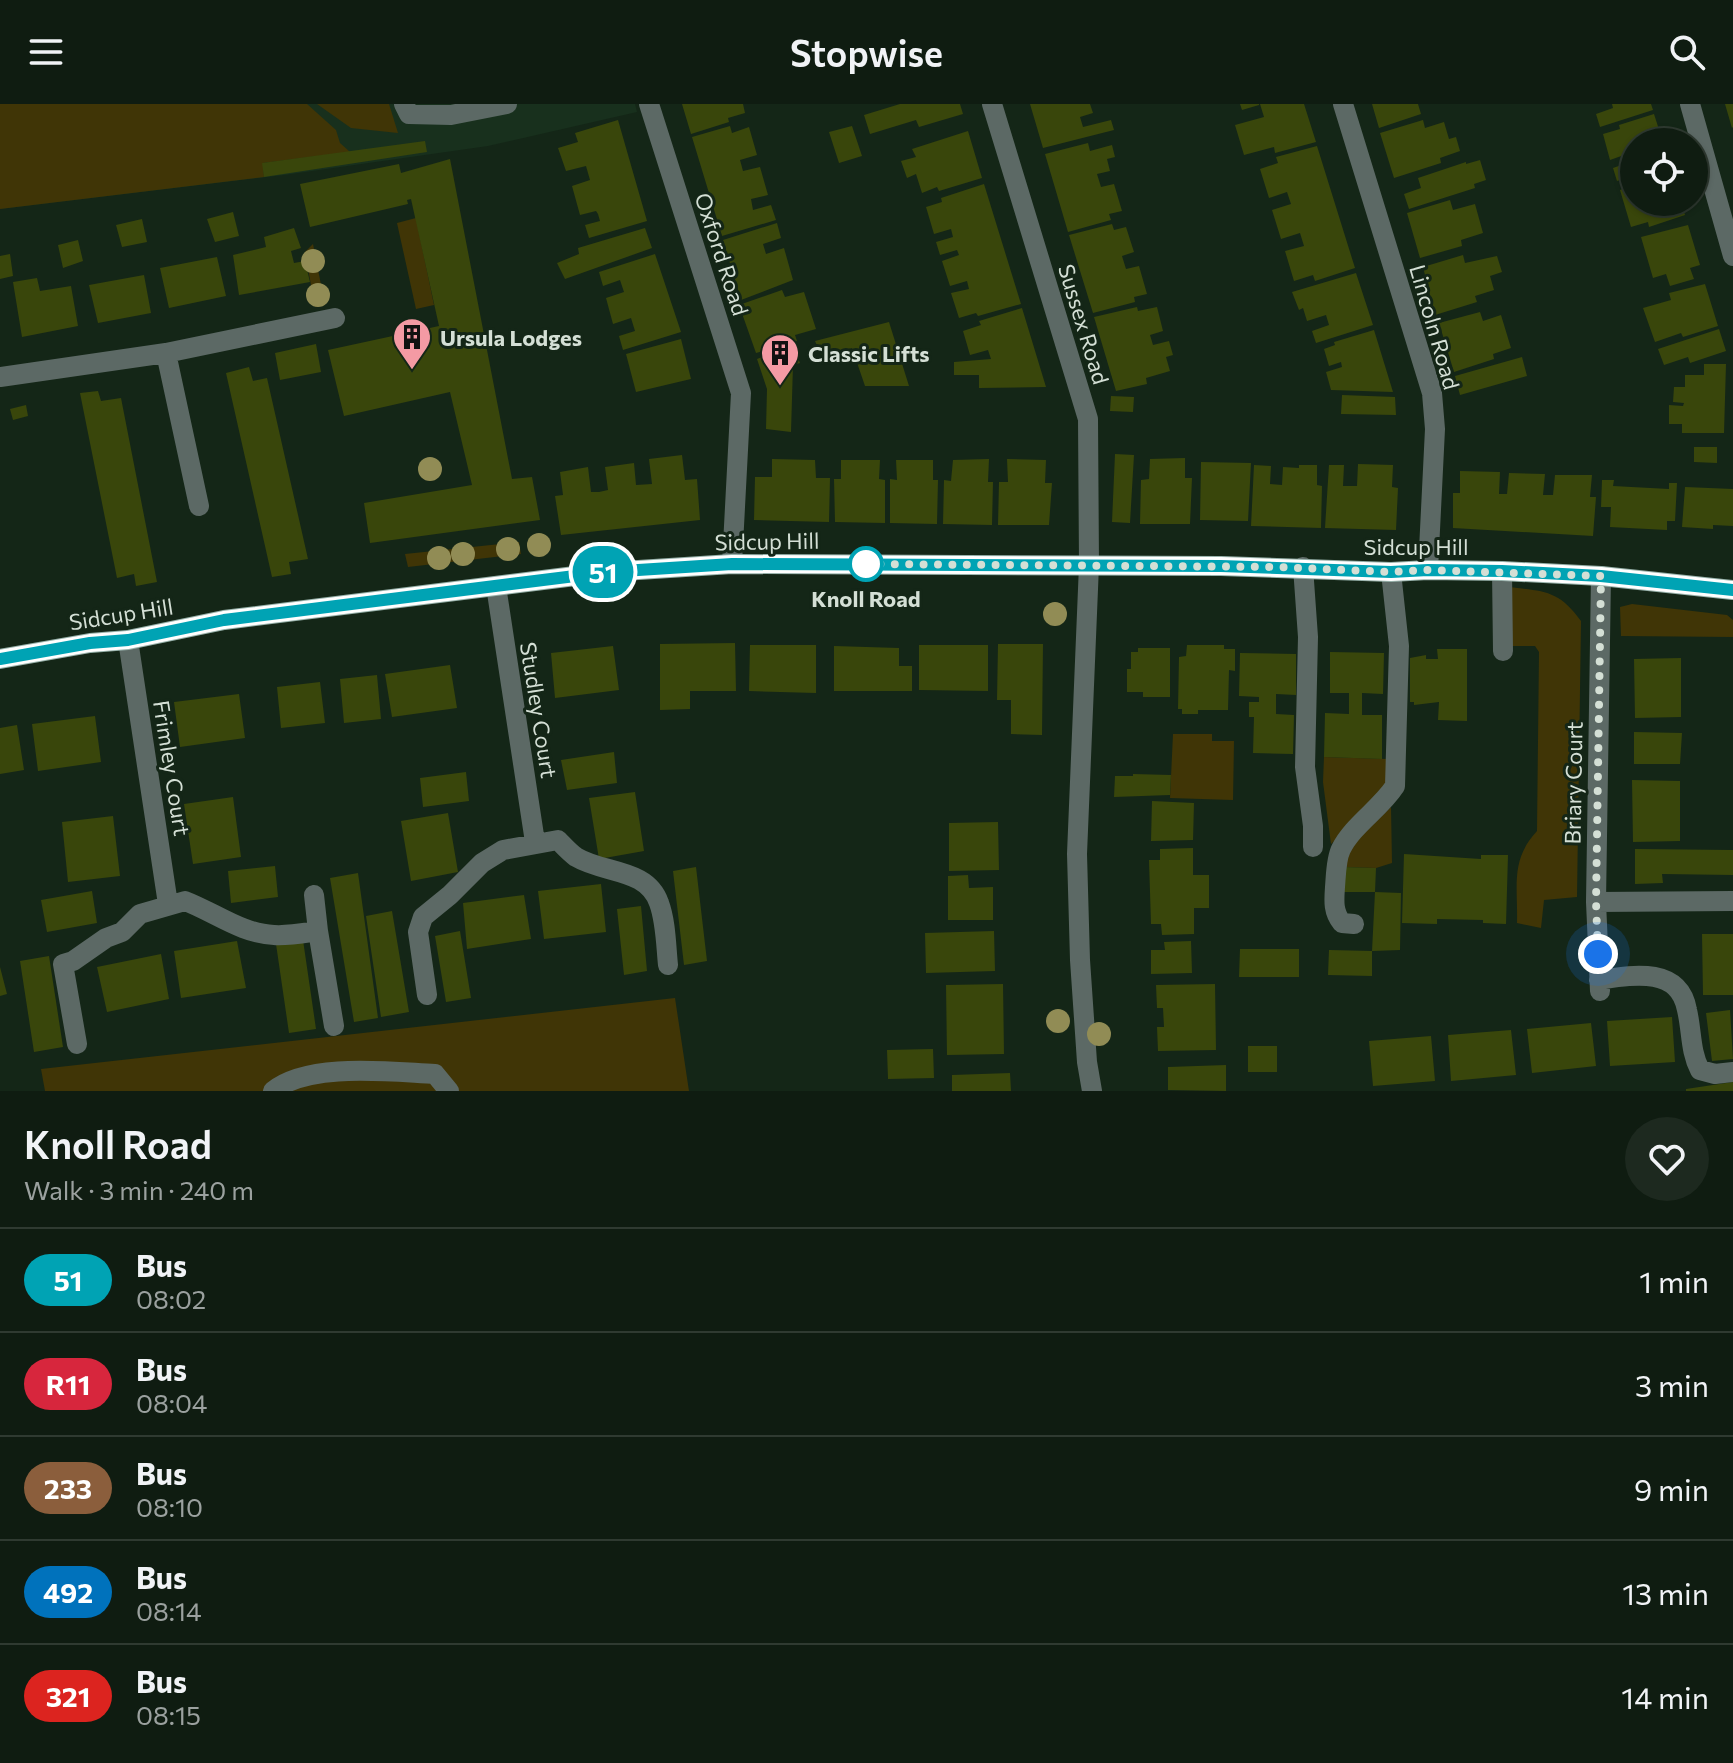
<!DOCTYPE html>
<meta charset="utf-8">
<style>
:root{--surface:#0f1c11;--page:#1d291f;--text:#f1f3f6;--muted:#9ba19f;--line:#2f3a31}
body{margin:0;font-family:Commissioner,sans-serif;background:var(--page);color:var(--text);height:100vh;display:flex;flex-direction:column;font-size:30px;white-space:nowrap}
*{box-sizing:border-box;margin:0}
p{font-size:26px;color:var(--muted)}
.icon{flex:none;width:44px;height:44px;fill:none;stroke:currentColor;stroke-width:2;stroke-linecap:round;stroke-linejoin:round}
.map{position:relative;height:987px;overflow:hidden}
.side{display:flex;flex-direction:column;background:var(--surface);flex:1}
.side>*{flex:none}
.badge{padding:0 16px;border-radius:26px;font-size:28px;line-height:52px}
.controls{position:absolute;left:1620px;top:24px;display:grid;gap:16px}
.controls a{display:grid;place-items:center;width:88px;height:88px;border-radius:50%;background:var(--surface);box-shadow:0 2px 6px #0004,0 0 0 2px var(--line);font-size:40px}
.you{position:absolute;width:40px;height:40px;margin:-20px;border:6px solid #fff;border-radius:50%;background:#1a73e8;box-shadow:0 0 0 12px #1a73e833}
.map>.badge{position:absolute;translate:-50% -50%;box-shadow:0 0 0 4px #fff}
.round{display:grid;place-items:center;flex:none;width:84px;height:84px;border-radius:42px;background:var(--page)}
.summary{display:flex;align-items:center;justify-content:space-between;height:136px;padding:0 24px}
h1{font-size:38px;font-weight:600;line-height:60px}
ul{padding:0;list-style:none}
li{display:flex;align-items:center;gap:24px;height:104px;padding:0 24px;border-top:2px solid var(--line)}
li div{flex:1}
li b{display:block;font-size:30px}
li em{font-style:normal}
li .badge{min-width:88px;font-weight:700;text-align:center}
header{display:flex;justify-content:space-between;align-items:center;height:104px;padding:0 24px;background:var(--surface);font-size:36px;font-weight:600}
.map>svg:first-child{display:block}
.built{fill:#18301d}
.green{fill:#403506}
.building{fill:#39460b}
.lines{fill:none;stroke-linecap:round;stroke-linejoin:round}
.minor{stroke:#5c6965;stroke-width:20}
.major{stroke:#97b1aa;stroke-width:20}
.tree{fill:#918c55}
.line-casing{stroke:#fff;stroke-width:18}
.line{stroke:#00a3b4;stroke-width:12}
.walk{stroke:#d4dfd5;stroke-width:8;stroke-dasharray:0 14.4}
.stop-dot{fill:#fff;stroke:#00a3b4;stroke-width:4}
.labels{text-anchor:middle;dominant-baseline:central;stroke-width:6;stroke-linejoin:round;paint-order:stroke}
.street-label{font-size:22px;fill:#d4dfd5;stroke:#142617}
.poi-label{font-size:22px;font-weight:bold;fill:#d4dfd5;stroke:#142617;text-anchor:start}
.stop-label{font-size:22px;font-weight:bold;fill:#d4dfd5;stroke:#142617}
</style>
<header><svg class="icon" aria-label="menu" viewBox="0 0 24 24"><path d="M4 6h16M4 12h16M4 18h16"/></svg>Stopwise<svg class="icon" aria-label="search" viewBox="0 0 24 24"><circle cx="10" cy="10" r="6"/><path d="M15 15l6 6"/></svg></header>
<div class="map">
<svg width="1733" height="987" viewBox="0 0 1733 987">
<rect width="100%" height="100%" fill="#142617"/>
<path class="built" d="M0,0H635L637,8L488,42L284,71L0,105Z"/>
<path class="green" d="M0,0H307L336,26L340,39L350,48L263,59L264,73L0,105Z
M317,0H389L398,29L351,24Z
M416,114L434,201L416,205L397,119Z
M313,140L325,201L315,203L305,148Z
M519,438L521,450L408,463L405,450Z
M1509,483C1544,487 1559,486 1581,517L1577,793L1544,796L1541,824L1517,819C1518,782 1510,756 1537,727L1539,548L1535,542H1508Z
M1632,500L1727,511L1733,516V533L1621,532L1620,503Z
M1173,630H1212V637H1234L1233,696L1170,694Z
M1324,653L1387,655L1386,684L1376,700L1331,740L1323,678Z
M1391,703L1392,759L1376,764L1343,763L1353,740Z
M675,894L689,987H45L41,965Z"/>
<path class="building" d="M682,0H743L745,9L728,14L729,18L691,30Z
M900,0H960L963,10L919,23L916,16L870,30L864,11Z
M1030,0H1090L1093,9L1080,13L1083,23L1111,16L1114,26L1043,44Z
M1240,0H1259V1L1242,6Z
M1260,0H1304L1316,38L1275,49L1274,43L1244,51L1235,21L1264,13Z
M1372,0H1418L1421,10L1379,24Z
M1612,0H1651L1653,6L1600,23L1596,10L1613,4Z
M1725,0H1733V23L1732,24Z
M1654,10L1663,38H1634V72L1617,77L1613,64L1630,58L1627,50L1610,56L1603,30L1620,25L1619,21Z
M618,16L647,117L589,134L585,121L600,117L598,110L596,107L580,111L572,82L590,76L586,62L566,67L558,44L578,38L575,29Z
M1423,16L1425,24L1444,18L1449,35L1456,33L1460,47L1440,54L1441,59L1394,74L1380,29Z
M730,22L732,29L749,23L757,51L740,56L743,67L760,63L768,91L751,95L753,106L771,101L776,116L722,132L692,33Z
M852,22L862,52L839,59L829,28Z
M968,27L982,74L939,87L937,83L922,89L916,70L907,74L901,57L916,53L912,45Z
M425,37L427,48L264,73L262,59Z
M1088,39L1090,47L1112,41L1115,53L1107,55L1110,67L1097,70L1101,83L1114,80L1122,107L1109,110L1111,116L1068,128L1045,50Z
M1317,42L1355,164L1315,177L1313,171L1294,177L1285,147L1304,142L1300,129L1281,135L1272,106L1291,100L1287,88L1269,94L1260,65L1278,59L1276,53Z
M450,55L512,375L532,373L540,416L370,439L364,399L472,381L450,288L344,312L328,246L439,222L411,95L407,96L408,100L310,123L300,80L399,60L401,69Z
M1480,56L1486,76L1474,80L1475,84L1409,105L1404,90L1421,84L1418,74L1466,58V60Z
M984,80L1021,200L978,212L976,209L959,214L951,189L969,185L967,177L950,182L942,157L959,151L957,146L940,151L936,138L953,133L951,125L934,130L926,103L942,98L941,94Z
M1634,81V98H1681L1685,111L1649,123L1648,118L1631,123L1620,86Z
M1450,96L1453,106L1475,100L1483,129L1461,136L1462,142L1420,154L1407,109Z
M233,108L239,132L215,138L207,115Z
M142,115L147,138L122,143L116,121Z
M777,119L781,134L763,140L766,150L784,144L793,176L741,196L723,136Z
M1112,120L1114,126L1126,123L1134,148L1122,152L1126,165L1139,162L1147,190L1134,193L1135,198L1093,209L1069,131Z
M1688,121L1700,161L1690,164L1694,175L1670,182L1666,170L1653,174L1641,133Z
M294,124L301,144L291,147L294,159L305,157L310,178L239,191L233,151L266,143L264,133Z
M645,124L652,144L565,175L557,159L579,150L578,144Z
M78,136L83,157L63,164L58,141Z
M10,150L13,172L0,175V152Z
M655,150L681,228L623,246L619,232L635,227L631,214L613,220L606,194L624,188L620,176L603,182L599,168Z
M1463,151L1465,159L1497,152L1502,168L1490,172L1494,186L1475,192L1477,198L1435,211L1423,163Z
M217,153L226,192L169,204L160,164Z
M1356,169L1373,221L1316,239L1312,227L1329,221L1326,211L1307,217L1303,204L1299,206L1292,188Z
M144,171L151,209L98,219L89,181Z
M37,174L40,187L71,182L78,222L22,233L13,178Z
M1705,180L1718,222L1683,233L1681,229L1655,238L1643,204L1671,196L1669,189Z
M782,186L785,193L804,188L816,225L795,231L797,237L756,249L739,201Z
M1137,203L1138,207L1157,203L1163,227L1150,231L1153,241L1169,237L1173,251L1166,253L1170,267L1146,274L1147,280L1116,287L1094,213Z
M1022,204L1046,283L979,284V271H954V258L991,255L988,246L970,251L963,227L981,221L979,217Z
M1480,208L1483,217L1501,211L1511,244L1493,250L1494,255L1454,268L1439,219Z
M889,218L909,282H865L852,244L822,253L815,237Z
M1719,225L1726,247L1690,259L1688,253L1664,261L1658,245Z
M1374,226L1393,288L1331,286L1326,268L1342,263L1341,258L1329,262L1324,245L1335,241L1334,238Z
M681,235L691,275L636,288L626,250Z
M316,240L321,268L280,276L275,249Z
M793,241L800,259L793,261L791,328L766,325L767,285L757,255Z
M1522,253L1527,272L1460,291L1455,272Z
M1704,260H1726L1724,329H1682V320H1669V301L1683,302L1684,299L1673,298L1674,283H1685V271H1704Z
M249,263L253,277L267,274L308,455L289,458L291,470L272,473L226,269Z
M98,287L101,297L121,294L157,478L136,482L134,470L117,474L80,289Z
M1342,291L1395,293L1396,311L1341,310Z
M1111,292L1134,293L1133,308L1110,307Z
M26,301L28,312L13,316L10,305Z
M1694,343H1717V359L1694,358Z
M1115,350L1134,351L1130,419L1112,418Z
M682,351L685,376L697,375L700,416L561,431L555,392L563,391L560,368L588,363L591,388H599L608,386L605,363L634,359L636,381L652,380L649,355Z
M1185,354V374H1192L1190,420H1140L1141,376L1149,375L1150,355Z
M772,355L815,356L816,374H830L829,418L754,416L755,373H772Z
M989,355L988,378H993L992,421L943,420L944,376L951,377L953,356Z
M1007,355L1046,356L1045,379H1052L1049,421H998L999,378H1008Z
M841,356H880L879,375L885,376V419L835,418L834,375H841Z
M896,356H933V376H938L937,420L890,419V375L897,376Z
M1201,358L1251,359L1248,417L1200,416Z
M1358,360L1393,361L1392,383L1398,384L1396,426L1325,424L1329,361H1344L1343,382H1357Z
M1254,361L1271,362L1270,380L1282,381L1283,363L1299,364V361H1317V381L1322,382L1321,424L1251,422Z
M1460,367L1500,368L1499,390H1507L1509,369L1545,370L1543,391H1553L1555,371H1592L1590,393H1596L1593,432L1453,424V389H1460Z
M1602,376H1614L1613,382L1669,385V379H1677L1675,417H1667V426L1610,423L1611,403H1601Z
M1685,383L1733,385V422L1713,421V425L1682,423Z
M735,539L736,587H690V605L660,606V540Z
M998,540H1043L1042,631L1011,630V596H997Z
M750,541H816V589L749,587Z
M919,541H988V587L919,586Z
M1187,541H1224V545H1235V567L1229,566L1228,606H1198V610H1182V605H1178L1179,553L1186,552Z
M613,542L619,586L555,594L551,549Z
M834,542L899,544V562H912V587H834Z
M1138,544H1170V593H1143V588H1127V565H1131V548H1138Z
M1437,545H1467V617L1438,616L1439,598L1414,601V598H1410V554L1426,551V555H1438Z
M1330,548L1384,549L1383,590L1362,589V611H1382V655L1324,653L1325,609L1349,610V589H1330Z
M1240,549L1296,550V591L1276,590V610L1294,611L1293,650L1253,649L1254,613H1249V598H1259V593L1239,592Z
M1681,554V613L1635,614L1634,555Z
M450,561L457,604L392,613L385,570Z
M377,571L381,615L344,619L340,575Z
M320,578L325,619L281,624L277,583Z
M239,590L245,634L180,643L174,598Z
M95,612L101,658L38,667L32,620Z
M17,621L24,666L0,670V624Z
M1634,628L1682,629L1680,660H1634Z
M614,648L617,679L567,686L561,656Z
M466,668L469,697L423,703L420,674Z
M1133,670L1171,671L1170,691L1114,693L1115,672H1133Z
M1632,676L1680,677V737L1633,738Z
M635,688L644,747L599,755L589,694Z
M233,693L241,753L193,760L184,700Z
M1152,697L1194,699L1193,736L1151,737Z
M448,709L458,768L411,777L401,717Z
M113,712L120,772L68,778L62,718Z
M998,718L999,766L949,767V719Z
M1193,744V771H1209V804H1194V830L1162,831L1161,820H1151L1149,756H1160V745Z
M1635,745L1733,746V771L1662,770L1663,779L1635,780Z
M1404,750L1481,755V751H1508L1506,820L1483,819V816L1437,815V820L1402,819Z
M275,762L278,793L231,799L228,767Z
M696,763L707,857L684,861L673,767Z
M1343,763L1376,764L1375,788H1343Z
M358,769L378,914L354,918L330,774Z
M968,771L969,784L993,783V816H948V772Z
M601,780L606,828L544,835L538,787Z
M92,787L97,819L47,828L41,796Z
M1375,788L1401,789L1400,846L1372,847Z
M524,791L531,835L467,845L463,799Z
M641,802L647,867L624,871L617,805Z
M392,807L409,908L381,913L366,812Z
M460,827L471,894L446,898L435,832Z
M994,827L995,867L926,869L925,829Z
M1702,830H1733V891H1703Z
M303,836L316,925L289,929L276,840Z
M237,837L246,884L181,894L174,847Z
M1191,837L1192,869L1151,870V846H1165L1164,838Z
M1240,845H1299V873H1239Z
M1329,846L1372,847V872L1328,871Z
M161,850L169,895L107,908L97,863Z
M49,852L63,943L34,948L20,857Z
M0,863L7,890L0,892Z
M1003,880L1004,950L947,951L946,881Z
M1215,880L1216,946L1158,947L1157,923H1164L1163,904H1157L1156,881Z
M1730,906L1733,955L1712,957L1706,909Z
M1672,913L1675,958L1610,962L1607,917Z
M1591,919L1596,962L1532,969L1527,925Z
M1511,926L1516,971L1451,977L1448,931Z
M1431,932L1435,977L1373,982L1369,937Z
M1248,942H1277V968H1248Z
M933,945L934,974L888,975L887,946Z
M1226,961V987L1168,986V963Z
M1010,969L1011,987H952V971Z
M1733,978V987H1686V985Z"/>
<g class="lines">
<path class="minor" d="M404,0L409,10L451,11L507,0
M649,0L741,289L732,460
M992,0L1088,315L1089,461L1077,750L1080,856L1087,958L1092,987
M1343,0L1432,289L1435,325L1428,466
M1690,0L1733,152
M166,249L199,402
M0,273L166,249L335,214
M1303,463L1308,533L1305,663L1313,722V743
M1502,467L1503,547
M496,482L535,738
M128,536L168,800
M314,791L318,827
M1596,798L1733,797
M1354,820L1342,819C1333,808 1334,797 1335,783C1336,771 1336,755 1341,745C1353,721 1380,705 1395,682L1399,542L1391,468
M1599,876C1632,871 1679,862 1687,906C1692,927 1690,947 1700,966L1715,970L1733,968
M1600,887L1596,798L1601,472
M427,891L418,828L423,813L450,791L482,759L503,746L558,736C563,741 569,748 576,753C604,770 647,764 659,799C666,818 666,842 668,861
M77,940L63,860L73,857L106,834L122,828L140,810L185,797C214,808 242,830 274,831C288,832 304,829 318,827L334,922
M273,987C309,958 390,968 435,970L449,987"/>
<path class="major" d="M0,555L90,539L128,536L224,516L607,468L732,460L1221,462L1391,468L1428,466L1502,467L1601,472L1733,486"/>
</g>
<g class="tree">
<circle cx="313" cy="157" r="12"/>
<circle cx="318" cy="191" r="12"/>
<circle cx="430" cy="365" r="12"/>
<circle cx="539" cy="441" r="12"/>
<circle cx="508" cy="445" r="12"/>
<circle cx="463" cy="450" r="12"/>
<circle cx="439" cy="454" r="12"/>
<circle cx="1055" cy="510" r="12"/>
<circle cx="1058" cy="917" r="12"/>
<circle cx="1099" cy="930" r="12"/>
</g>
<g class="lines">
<g class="line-casing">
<path id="line" d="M0,555L90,539L128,536L224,516L607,468L732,460L1221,462L1391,468L1428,466L1502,467L1601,472L1733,486"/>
</g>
<use href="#line" class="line"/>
<path class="walk" d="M866,460L1278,463L1391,468L1428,466L1601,472L1596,798L1598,850"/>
</g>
<defs>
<g id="building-pin" transform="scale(2)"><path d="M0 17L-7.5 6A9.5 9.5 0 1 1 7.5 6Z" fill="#f49aa4" stroke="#142617"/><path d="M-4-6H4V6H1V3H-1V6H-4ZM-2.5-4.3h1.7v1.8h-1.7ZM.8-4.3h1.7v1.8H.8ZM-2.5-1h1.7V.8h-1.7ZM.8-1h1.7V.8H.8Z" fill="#111"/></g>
</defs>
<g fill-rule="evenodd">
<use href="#building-pin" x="412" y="233"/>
<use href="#building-pin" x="780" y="249"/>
</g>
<circle class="stop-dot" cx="866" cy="460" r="16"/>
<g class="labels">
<g class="street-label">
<text transform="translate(722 150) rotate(72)">Oxford Road</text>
<text transform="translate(1084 220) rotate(73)">Sussex Road</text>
<text transform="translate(1435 223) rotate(74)">Lincoln Road</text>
<text transform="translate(767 437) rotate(-1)">Sidcup Hill</text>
<text x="1416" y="442">Sidcup Hill</text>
<text transform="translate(121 510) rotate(-9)">Sidcup Hill</text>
<text transform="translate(539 606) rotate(81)">Studley Court</text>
<text transform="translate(172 664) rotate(81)">Frimley Court</text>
<text transform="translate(1573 679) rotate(-89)">Briary Court</text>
</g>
<g class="poi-label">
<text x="440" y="233">Ursula Lodges</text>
<text x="808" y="249">Classic Lifts</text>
</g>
<g class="stop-label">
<text x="866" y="494">Knoll Road</text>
</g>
</g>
</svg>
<div class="controls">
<a><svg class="icon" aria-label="locate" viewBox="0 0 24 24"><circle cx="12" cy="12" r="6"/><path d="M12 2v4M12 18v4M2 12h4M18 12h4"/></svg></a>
</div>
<div class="you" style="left:1598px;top:850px"></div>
<b class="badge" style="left:603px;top:468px;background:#00a3b4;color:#fff">51</b>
</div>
<section class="side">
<div class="summary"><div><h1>Knoll Road</h1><p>Walk · 3 min · 240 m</p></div><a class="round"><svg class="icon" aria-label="heart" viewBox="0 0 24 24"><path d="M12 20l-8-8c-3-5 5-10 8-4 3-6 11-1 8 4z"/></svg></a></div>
<ul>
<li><span class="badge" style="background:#00a3b4;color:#fff">51</span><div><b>Bus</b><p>08:02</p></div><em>1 min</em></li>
<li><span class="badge" style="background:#d7263d;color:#fff">R11</span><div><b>Bus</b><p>08:04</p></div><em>3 min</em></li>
<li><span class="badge" style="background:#8b5e3c;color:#fff">233</span><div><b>Bus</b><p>08:10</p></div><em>9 min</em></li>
<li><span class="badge" style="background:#0072bc;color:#fff">492</span><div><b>Bus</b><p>08:14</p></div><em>13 min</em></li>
<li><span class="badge" style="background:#dc241f;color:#fff">321</span><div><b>Bus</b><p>08:15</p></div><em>14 min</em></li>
</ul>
</section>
